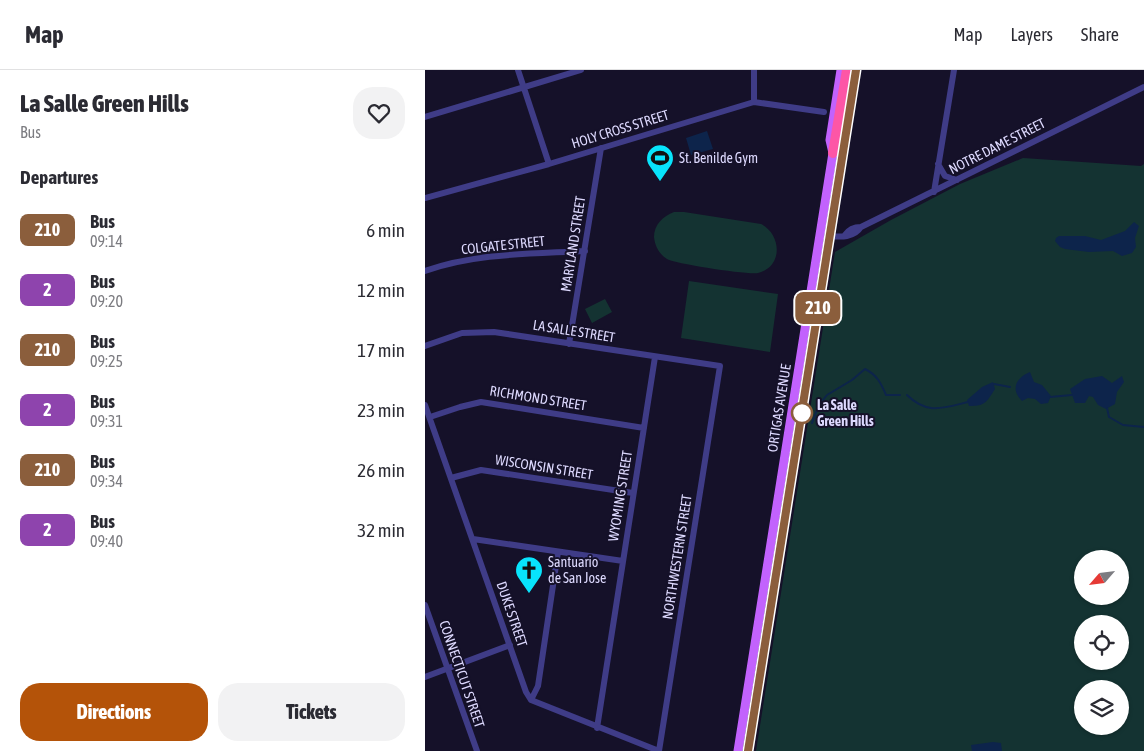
<!DOCTYPE html>
<style>
:root{--surface:#fff;--page:#f2f2f3;--text:#2b2b33;--muted:#7c7c81;--line:#e1e1e2;--accent:#b45309}
body{margin:0;font-family:"Asap Condensed",sans-serif;background:var(--page);color:var(--text);height:100vh;display:flex;flex-direction:column;font-size:19px;white-space:nowrap}
*{box-sizing:border-box;margin:0}
p{font-size:16px;color:var(--muted)}
.icon{flex:none;width:28px;height:28px;fill:none;stroke:currentColor;stroke-width:2;stroke-linecap:round;stroke-linejoin:round}
.map{position:relative;flex:1;overflow:hidden}
.side{display:flex;flex-direction:column;background:var(--surface);width:425px}
.side>*{flex:none}
.badge{padding:0 10px;border-radius:8px;font-size:18px;line-height:32px}
.needle{width:32px;rotate:242deg}
.fabs{position:absolute;left:649px;top:480px;display:grid;gap:10px}
.fabs a{display:grid;place-items:center;width:55px;height:55px;border-radius:50%;background:var(--surface);box-shadow:0 1px 4px #0004;font-size:25px}
.map>.badge{position:absolute;translate:-50% -50%;box-shadow:0 0 0 2px #fff}
h2{padding:0 20px;font-size:19px;line-height:45px}
.round{display:grid;place-items:center;flex:none;width:52px;height:52px;border-radius:20px;background:var(--page)}
.head{display:flex;align-items:center;justify-content:space-between;height:85px;padding:0 20px}
h1{font-size:24px;font-weight:800;line-height:38px}
.cta{display:flex;gap:10px;margin-top:auto;padding:10px 20px}
.cta a{flex:1;height:58px;border-radius:20px;background:var(--accent);color:#fff;font-size:20px;font-weight:800;line-height:58px;text-align:center}
.cta a+a{background:var(--page);color:var(--text)}
ul{padding:0;list-style:none}
li{display:flex;align-items:center;gap:15px;height:60px;padding:0 20px}
li div{flex:1}
li b{display:block;font-size:19px}
li em{font-style:normal}
li .badge{min-width:55px;font-weight:700;text-align:center}
header{display:flex;align-items:center;gap:30px;box-sizing:border-box;height:70px;padding:0 25px;background:var(--surface);border-bottom:1px solid var(--line)}
header strong{font-size:24px}
nav{display:flex;gap:28px;margin-inline-start:auto;font-size:18px}
main{display:flex;flex:1;min-height:0}
.map>svg:first-child{display:block}
.green{fill:#143332;fill-rule:evenodd}
.water{fill:#0d244b}
.lines{fill:none;stroke-linecap:round;stroke-linejoin:round}
.stream{stroke:#0d244b;stroke-width:2}
.minor{stroke:#3f3c87;stroke-width:6}
.major{stroke:#c262fd;stroke-width:9}
.highway{stroke:#fd56a6;stroke-width:10}
.line-casing{stroke:#fff;stroke-width:11}
.line{stroke:#8b5e3c;stroke-width:8}
.stop-dot{fill:#fff;stroke:#8b5e3c;stroke-width:2.5}
.labels{text-anchor:middle;dominant-baseline:central;stroke-width:4;stroke-linejoin:round;paint-order:stroke}
.street-label{font-size:14px;fill:#ddd9fe;stroke:#151129}
.poi-label{font-size:14px;fill:#ddd9fe;stroke:#151129;text-anchor:start}
.stop-label{font-size:14px;font-weight:bold;fill:#ddd9fe;stroke:#151129;text-anchor:start}
</style>
<header>
<strong>Map</strong>
<nav><a>Map</a><a>Layers</a><a>Share</a></nav>
</header>
<main>
<section class="side">
<div class="head"><div><h1>La Salle Green Hills</h1><p>Bus</p></div><a class="round"><svg class="icon" aria-label="heart" viewBox="0 0 24 24"><path d="M12 20l-8-8c-3-5 5-10 8-4 3-6 11-1 8 4z"/></svg></a></div>
<h2>Departures</h2>
<ul>
<li><span class="badge" style="background:#8b5e3c;color:#fff">210</span><div><b>Bus</b><p>09:14</p></div><em>6 min</em></li>
<li><span class="badge" style="background:#8e44ad;color:#fff">2</span><div><b>Bus</b><p>09:20</p></div><em>12 min</em></li>
<li><span class="badge" style="background:#8b5e3c;color:#fff">210</span><div><b>Bus</b><p>09:25</p></div><em>17 min</em></li>
<li><span class="badge" style="background:#8e44ad;color:#fff">2</span><div><b>Bus</b><p>09:31</p></div><em>23 min</em></li>
<li><span class="badge" style="background:#8b5e3c;color:#fff">210</span><div><b>Bus</b><p>09:34</p></div><em>26 min</em></li>
<li><span class="badge" style="background:#8e44ad;color:#fff">2</span><div><b>Bus</b><p>09:40</p></div><em>32 min</em></li>
</ul>
<div class="cta"><a>Directions</a><a>Tickets</a></div>
</section>
<div class="map">
<svg width="719" height="681" viewBox="0 0 719 681">
<rect width="100%" height="100%" fill="#151129"/>
<path class="green" d="M598,88L716,96L719,94V681H331L410,182L466,150L535,114ZM658,489H695V526H658ZM658,554H695V591H658ZM658,619H695V656H658Z
M249,142H259L336,154C357,165 358,197 333,203C323,205 251,194 242,189C234,184 230,176 229,167C229,155 238,146 249,142Z
M264,211L353,224L345,282L256,268Z
M180,229L187,242L167,253L160,239Z"/>
<path class="water" d="M282,61L288,79L266,85L261,68Z
M709,152L714,156L710,168L711,177L707,183L697,186L688,181L664,182L640,179L635,177L630,171L631,168L634,166H660L676,170L700,161Z
M605,302L609,312L617,315L626,326L623,333L616,334L610,329L603,328L597,331C585,319 591,308 605,302Z
M677,306L687,313L697,306L699,312L692,322L690,334L681,339L673,335L668,327L664,326L660,333H650L645,319L660,309Z
M568,312L570,319C561,333 560,336 544,336L542,330L557,317Z
M568,672L576,673L577,681H547L546,675Z"/>
<g class="lines">
<path class="stream" d="M569,314L585,317
M482,325C502,345 518,338 543,332
M625,327L647,325
M682,338L684,347L698,355L719,357
M387,353L394,335L402,325L427,310L440,299C452,305 456,313 461,325H475"/>
<path class="minor" d="M93,0L124,94
M329,32V0
M0,47L156,0
M513,94L520,106L532,110
M509,122L529,0
M0,128L124,94L329,32L399,42
M420,165C424,159 429,157 436,157L719,17
M404,166C416,167 429,168 436,157
M0,201C50,183 107,184 160,181
M144,274L176,78
M0,276L37,263L69,262L295,296L234,681
M0,335L101,622L106,630L234,681
M5,347L35,337L56,332L219,358
M26,408L56,400L208,423
M48,469L198,491
M0,535L52,681
M0,607L85,575
M106,630L113,616L133,482
M172,658L230,287"/>
<path class="major" d="M313,681L408,83L405,70L416,0
M323,681L431,0"/>
<path class="highway" d="M408,83L422,0"/>
</g>
<g class="lines">
<g class="line-casing">
<path id="line" d="M323,681L431,0"/>
</g>
<use href="#line" class="line"/>
</g>
<defs>
<g id="stadium-pin" transform="scale(1.4375)"><path d="M0 17L-7.5 6A9.5 9.5 0 1 1 7.5 6Z" fill="#08e4fc" stroke="#151129"/><path d="M0-5a6.5 5 0 1 0 0 10a6.5 5 0 1 0 0-10ZM-3.5-1.8h7v3.6h-7Z" fill="#111"/></g>
<g id="church-pin" transform="scale(1.4375)"><path d="M0 17L-7.5 6A9.5 9.5 0 1 1 7.5 6Z" fill="#08e4fc" stroke="#151129"/><path d="M-1.2-6h2.4v3.5h3.3v2.4h-3.3V6h-2.4V-.1h-3.3v-2.4h3.3Z" fill="#111"/></g>
</defs>
<g fill-rule="evenodd">
<use href="#stadium-pin" x="235" y="88"/>
<use href="#church-pin" x="104" y="500"/>
</g>
<circle class="stop-dot" cx="377" cy="343" r="10"/>
<g class="labels">
<g class="street-label">
<text transform="translate(195 59) rotate(-17)">HOLY CROSS STREET</text>
<text transform="translate(572 76) rotate(-27)">NOTRE DAME STREET</text>
<text transform="translate(148 174) rotate(-81)">MARYLAND STREET</text>
<text transform="translate(78 175) rotate(-6)">COLGATE STREET</text>
<text transform="translate(149 261) rotate(9)">LA SALLE STREET</text>
<text transform="translate(113 328) rotate(9)">RICHMOND STREET</text>
<text transform="translate(354 338) rotate(-81)">ORTIGAS AVENUE</text>
<text transform="translate(119 397) rotate(9)">WISCONSIN STREET</text>
<text transform="translate(195 426) rotate(-81)">WYOMING STREET</text>
<text transform="translate(252 487) rotate(-81)">NORTHWESTERN STREET</text>
<text transform="translate(87 544) rotate(71)">DUKE STREET</text>
<text transform="translate(37 604) rotate(71)">CONNECTICUT STREET</text>
</g>
<g class="poi-label">
<text x="254" y="88">St. Benilde Gym</text>
<text x="123" y="492">Santuario<tspan x="123" dy="16">de San Jose</tspan></text>
</g>
<g class="stop-label">
<text x="392" y="335">La Salle<tspan x="392" dy="16">Green Hills</tspan></text>
</g>
</g>
</svg>
<div class="fabs">
<a><svg class="needle" viewBox="-14 -14 28 28"><path d="M0-13l5 13h-10z" fill="#e53935"/><path d="M0 13l5-13h-10z" fill="#7c7c81"/></svg></a>
<a><svg class="icon" aria-label="locate" viewBox="0 0 24 24"><circle cx="12" cy="12" r="6"/><path d="M12 2v4M12 18v4M2 12h4M18 12h4"/></svg></a>
<a><svg class="icon" aria-label="layers" viewBox="0 0 24 24"><path d="M12 4l9 5-9 5-9-5zM3 14l9 5 9-5"/></svg></a>
</div>
<b class="badge" style="left:393px;top:238px;background:#8b5e3c;color:#fff">210</b>
</div>
</main>
